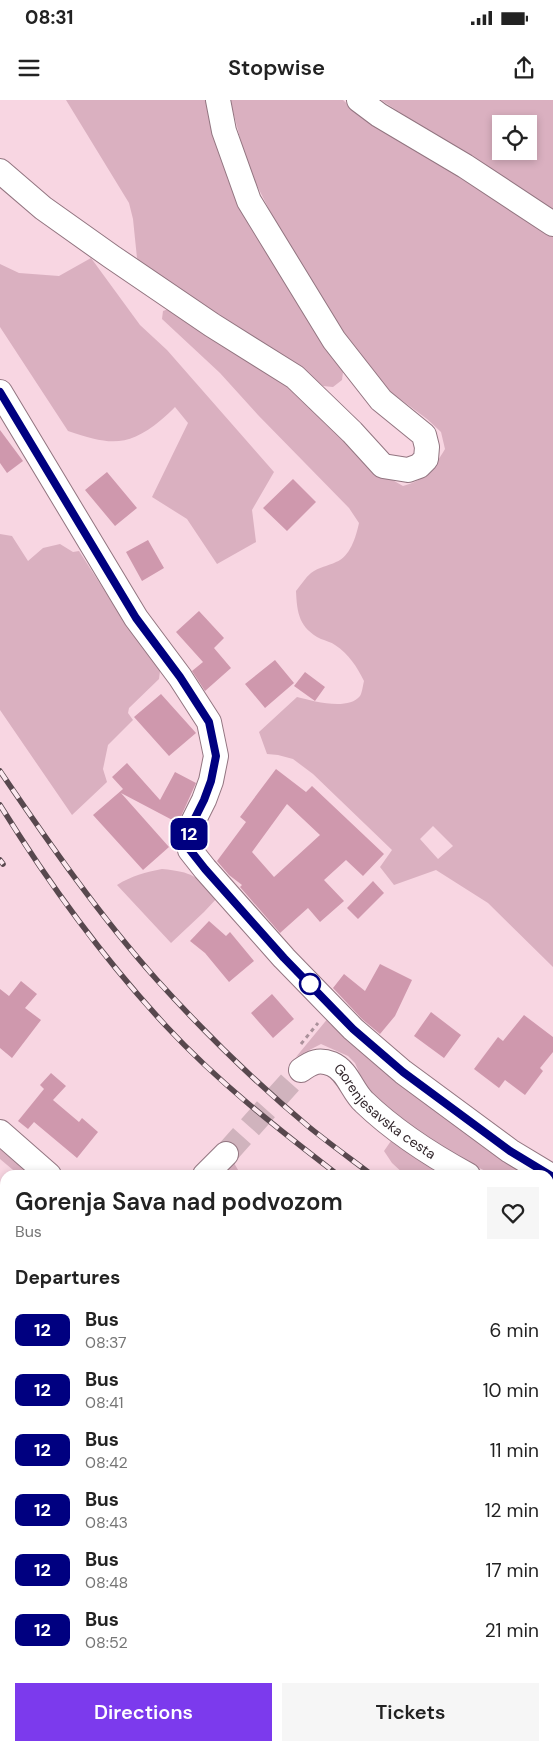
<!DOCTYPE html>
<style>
:root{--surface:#fff;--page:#f6f6f6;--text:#222;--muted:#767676;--accent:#7c3aed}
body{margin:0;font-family:"DM Sans",sans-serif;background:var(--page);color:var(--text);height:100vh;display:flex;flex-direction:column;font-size:19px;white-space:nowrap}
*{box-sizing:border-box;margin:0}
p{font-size:16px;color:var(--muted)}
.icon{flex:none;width:28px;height:28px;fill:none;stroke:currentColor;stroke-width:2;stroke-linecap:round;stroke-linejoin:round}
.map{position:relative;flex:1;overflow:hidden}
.side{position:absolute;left:0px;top:1070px;width:554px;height:581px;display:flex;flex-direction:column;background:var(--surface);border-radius:15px 15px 0 0;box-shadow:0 2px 8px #0003}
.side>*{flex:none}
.badge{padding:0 10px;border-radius:8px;font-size:18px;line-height:32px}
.tools{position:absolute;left:492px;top:15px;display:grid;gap:10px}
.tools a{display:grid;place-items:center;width:45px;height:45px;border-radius:0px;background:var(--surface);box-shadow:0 2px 8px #0003;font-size:25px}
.map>.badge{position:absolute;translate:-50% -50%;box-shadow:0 0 0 2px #fff}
h2{padding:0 15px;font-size:19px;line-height:45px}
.round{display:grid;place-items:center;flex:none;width:52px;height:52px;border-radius:0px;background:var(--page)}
.headline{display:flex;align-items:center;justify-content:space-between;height:85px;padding:0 15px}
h1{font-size:24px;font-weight:600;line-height:38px}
.button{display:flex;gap:10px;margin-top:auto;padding:10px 15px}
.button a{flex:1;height:58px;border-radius:0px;background:var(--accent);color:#fff;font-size:20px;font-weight:600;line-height:58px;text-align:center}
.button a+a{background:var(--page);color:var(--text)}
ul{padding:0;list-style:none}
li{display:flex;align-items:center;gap:15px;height:60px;padding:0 15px}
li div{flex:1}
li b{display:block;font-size:19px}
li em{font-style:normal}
li .badge{min-width:55px;font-weight:700;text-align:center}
.status{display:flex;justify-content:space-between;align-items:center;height:35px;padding:0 25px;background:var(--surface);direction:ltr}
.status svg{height:14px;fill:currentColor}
header{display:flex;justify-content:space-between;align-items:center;height:65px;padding:0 15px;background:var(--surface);font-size:22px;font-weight:600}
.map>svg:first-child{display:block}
.green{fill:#dab0c0;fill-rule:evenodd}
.water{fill:#6cb1a7}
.building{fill:#cf98ad;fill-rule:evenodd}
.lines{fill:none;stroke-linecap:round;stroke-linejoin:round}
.minor-tunnel{stroke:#d0b3bd;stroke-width:24;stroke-dasharray:24 12;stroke-linecap:butt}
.minor-casing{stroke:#927580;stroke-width:26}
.path{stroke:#ab919b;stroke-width:3;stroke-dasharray:4 4;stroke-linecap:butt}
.minor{stroke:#fff;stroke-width:24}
.rail-casing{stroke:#58484e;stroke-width:5.5}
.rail{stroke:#fce8ef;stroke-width:4;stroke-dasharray:11;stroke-linecap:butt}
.line-casing{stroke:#fff;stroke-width:11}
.line{stroke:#000080;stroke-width:8}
.stop-dot{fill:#fff;stroke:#000080;stroke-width:2.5}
.labels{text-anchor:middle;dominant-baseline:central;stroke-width:4;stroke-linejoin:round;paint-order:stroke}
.street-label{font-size:14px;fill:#31252a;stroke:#fce8ef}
</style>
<div class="status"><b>08:31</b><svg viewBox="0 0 49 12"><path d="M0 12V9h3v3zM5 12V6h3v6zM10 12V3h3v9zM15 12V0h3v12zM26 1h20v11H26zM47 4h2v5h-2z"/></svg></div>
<header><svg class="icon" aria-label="menu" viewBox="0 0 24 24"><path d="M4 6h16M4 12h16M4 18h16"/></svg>Stopwise<svg class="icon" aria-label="share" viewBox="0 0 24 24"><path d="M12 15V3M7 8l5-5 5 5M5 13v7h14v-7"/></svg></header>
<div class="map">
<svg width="553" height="1651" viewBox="0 0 553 1651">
<rect width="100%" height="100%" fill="#f8d6e2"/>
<path class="green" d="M66,0H207L228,80L262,139L335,258L343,272L342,280L333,287L323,286L287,259L176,187L150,174L137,158L133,119L129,103Z
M230,0H343L358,14L553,134V867L488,803L436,770L394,785L380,767L392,750L313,674L293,659L278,655L267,654L259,632L297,597C313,601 348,611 360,596C362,593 363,585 364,581C357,567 349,554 335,545C331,542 326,541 321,539C299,528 297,513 296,491C301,485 305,478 311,473C319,467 328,466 336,462C350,457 356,437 359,423L349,408L258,315L220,273L162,219L163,211L171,208L305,297L382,374L403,386C426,380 433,369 445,349L441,332L427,319L388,290L361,256L340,227L278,127L248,68ZM433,726L453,746L438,759L420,739Z
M381,0H553V113ZM501,24H529V51H501Z
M91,158L140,225L167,250L274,372L252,410L256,442L217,464L187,419L152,397L188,323L175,307C171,311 166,316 161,320C126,349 108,344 68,331L0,227V164L19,173L59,176Z
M0,434L12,436L28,461L43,448L60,444L73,452L79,451L126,524L160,571L159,579L129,608L128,613L133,620L108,645L103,669L107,682L72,715L0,610Z
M162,769C193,772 196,776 218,797L204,812L171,843L117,785C131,776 146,772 162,769Z
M329,917L540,1075H493L456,1056L399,1017L377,1001L365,986L355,963L348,956L321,944L296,957Z
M393,1038L450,1075H405L392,1063L384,1051Z
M0,1049L33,1075H19L0,1059Z
M234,1063L241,1075H222Z
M549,1123L553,1124V1178L549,1176Z"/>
<path class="water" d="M0,1271L5,1278V1646H236L240,1651H0Z"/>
<path class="building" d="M0,330L23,361L7,373L0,363Z
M107,372L137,408L115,426L85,390Z
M293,379L316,402L287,431L263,408Z
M148,440L164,468L142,481L126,452Z
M199,511L224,538L214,548L231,568L205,591L192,571L203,562L176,532Z
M275,560L294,583L265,608L245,584Z
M305,572L325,587L315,601L294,586Z
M161,594L196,633L169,656L134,617Z
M127,663L160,700L175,672L196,683L178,723L121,693L169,747L143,770L93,715L123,689L112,677Z
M276,669L306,692L312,686L384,754L363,776L346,760L324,780L344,801L320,822L308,808L280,833L240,787L242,785L229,775L217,761L246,722L240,717ZM287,704L320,735L274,777L252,752Z
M373,781L384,793L358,819L347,808Z
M209,821L226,836L230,832L254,861L229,882L205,853L190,841Z
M380,864L412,880L395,916L380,934L362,919L333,888L344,874L365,891Z
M21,881L37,894L25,908L41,920L12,958L0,948V889L9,896Z
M272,894L294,919L273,938L251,913Z
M431,912L461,935L444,958L414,936Z
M524,915L553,937V952L540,968L543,971L525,995L505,980L499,988L474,969L498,937L503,941Z
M51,973L66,986L53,1000L79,1022L82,1018L98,1032L77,1058L34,1022L28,1029L18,1021L44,989L40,985Z"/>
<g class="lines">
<path class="minor-tunnel" d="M226,1054L301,970"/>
<g class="minor-casing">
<g id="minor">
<path d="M359,0L379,15L465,66L553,124"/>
<path d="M0,71L43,108L112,157L212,225L295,277L352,332L383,366L408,370L419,366L426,359L427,347L424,335L381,300L334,240L249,101L224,31L218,0"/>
<path d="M0,292L136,518L180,577L209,622L216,656L211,681L204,700L192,724L188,738L190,750L205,769L284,858L353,929L403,972L510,1051L553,1077"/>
<path id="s1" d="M301,970C312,962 319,959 332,964C348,971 352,991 364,1002C392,1029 433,1056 468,1075"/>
<path d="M0,1032L49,1075"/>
<path d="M205,1075L226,1054"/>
<path d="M549,1114L553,1115"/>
<path d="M0,1132L5,1128"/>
<path d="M0,1148L5,1157"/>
<path d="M549,1284L553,1286"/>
</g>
</g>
<path class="path" d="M301,944L318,923"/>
<use href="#minor" class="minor"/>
<g class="rail-casing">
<path id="rail" d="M0,671C49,743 99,815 157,880C204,932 255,982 309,1027C330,1044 351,1059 372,1075
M0,705C49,784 103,858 166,926C218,982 278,1029 338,1075
M0,760L3,764
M549,1187L553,1190
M549,1206L553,1209"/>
</g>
<use href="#rail" class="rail"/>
</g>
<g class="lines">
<g class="line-casing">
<path id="line" d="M0,292L136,518L180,577L209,622L216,656L211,681L204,700L192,724L188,738L190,750L205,769L284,858L353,929L403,972L510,1051L553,1077"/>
</g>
<use href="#line" class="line"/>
</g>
<circle class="stop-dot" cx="310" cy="884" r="10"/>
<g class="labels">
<g class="street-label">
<text stroke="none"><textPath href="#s1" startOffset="105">Gorenjesavska cesta</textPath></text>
</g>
</g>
</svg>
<div class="tools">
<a><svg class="icon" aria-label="locate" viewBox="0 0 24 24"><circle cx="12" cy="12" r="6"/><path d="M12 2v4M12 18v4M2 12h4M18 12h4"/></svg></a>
</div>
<b class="badge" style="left:189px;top:734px;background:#000080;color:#fff">12</b>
<section class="side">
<div class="headline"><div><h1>Gorenja Sava nad podvozom</h1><p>Bus</p></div><a class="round"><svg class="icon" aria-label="heart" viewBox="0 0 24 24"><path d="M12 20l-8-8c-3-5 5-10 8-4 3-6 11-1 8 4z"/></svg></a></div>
<h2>Departures</h2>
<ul>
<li><span class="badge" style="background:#000080;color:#fff">12</span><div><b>Bus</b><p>08:37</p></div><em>6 min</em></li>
<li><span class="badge" style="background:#000080;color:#fff">12</span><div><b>Bus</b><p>08:41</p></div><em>10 min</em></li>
<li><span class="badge" style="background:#000080;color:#fff">12</span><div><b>Bus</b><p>08:42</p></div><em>11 min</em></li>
<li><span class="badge" style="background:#000080;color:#fff">12</span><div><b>Bus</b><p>08:43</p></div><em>12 min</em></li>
<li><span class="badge" style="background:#000080;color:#fff">12</span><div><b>Bus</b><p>08:48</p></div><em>17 min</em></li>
<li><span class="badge" style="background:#000080;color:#fff">12</span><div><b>Bus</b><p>08:52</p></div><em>21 min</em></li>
</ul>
<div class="button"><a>Directions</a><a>Tickets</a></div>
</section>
</div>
